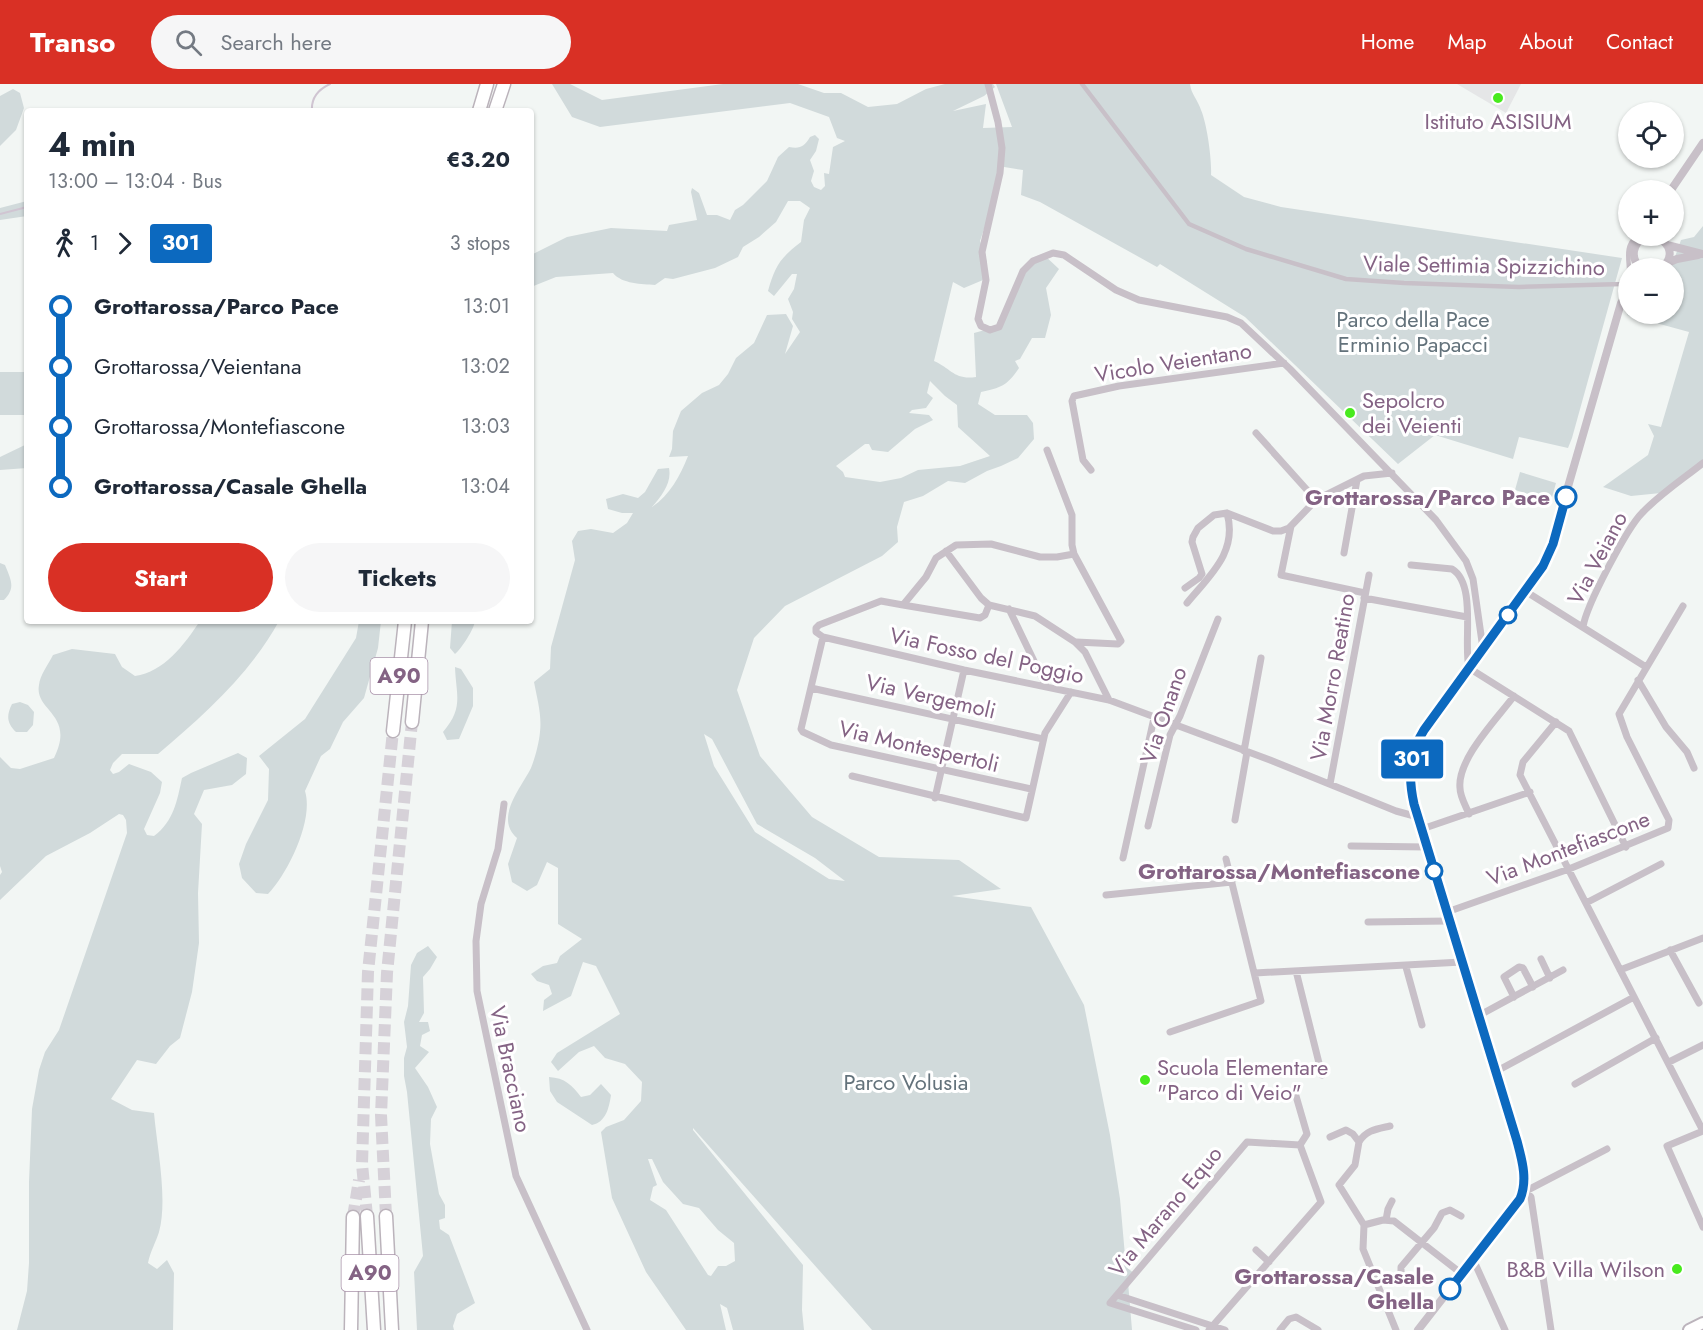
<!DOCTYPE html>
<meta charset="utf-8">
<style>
:root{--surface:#fff;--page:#f6f6f7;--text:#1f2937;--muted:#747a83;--accent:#d93025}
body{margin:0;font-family:Jost,sans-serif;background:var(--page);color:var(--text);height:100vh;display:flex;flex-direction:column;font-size:22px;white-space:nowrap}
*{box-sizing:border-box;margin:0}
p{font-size:20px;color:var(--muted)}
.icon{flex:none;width:33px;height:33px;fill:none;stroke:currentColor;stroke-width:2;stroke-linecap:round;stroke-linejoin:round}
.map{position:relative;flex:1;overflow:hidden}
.side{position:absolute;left:24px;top:24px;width:510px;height:516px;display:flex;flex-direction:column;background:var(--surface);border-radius:6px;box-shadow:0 2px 4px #0004}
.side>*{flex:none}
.badge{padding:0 12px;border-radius:4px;font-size:21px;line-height:39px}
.buttons{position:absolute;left:1618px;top:18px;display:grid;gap:12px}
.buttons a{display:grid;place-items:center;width:66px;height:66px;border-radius:50%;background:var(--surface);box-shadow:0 2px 4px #0004;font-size:30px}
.map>.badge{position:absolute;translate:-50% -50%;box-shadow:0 0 0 3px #fff}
.legs{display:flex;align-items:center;gap:9px;height:66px;padding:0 24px;font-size:20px}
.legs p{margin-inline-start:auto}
.summary{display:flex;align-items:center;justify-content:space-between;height:102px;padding:0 24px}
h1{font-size:33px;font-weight:700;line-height:45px}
.button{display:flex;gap:12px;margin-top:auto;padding:12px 24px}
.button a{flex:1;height:69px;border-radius:36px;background:var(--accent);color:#fff;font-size:24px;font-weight:700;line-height:69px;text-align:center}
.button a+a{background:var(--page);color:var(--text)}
ul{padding:0 24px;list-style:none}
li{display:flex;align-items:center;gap:21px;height:60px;font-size:22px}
li i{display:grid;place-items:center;width:9px;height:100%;margin:0 8px;background:currentColor}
li i::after{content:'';width:15px;height:15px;margin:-8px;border:4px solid;border-radius:50%;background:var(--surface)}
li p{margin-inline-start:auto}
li:first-child i{background:linear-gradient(#0000 50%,currentColor 0)}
li:last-child i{background:linear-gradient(currentColor 50%,#0000 0)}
header{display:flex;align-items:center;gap:36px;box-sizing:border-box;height:84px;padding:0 30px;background:var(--accent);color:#fff}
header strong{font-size:28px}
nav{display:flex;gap:33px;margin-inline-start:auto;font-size:21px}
.search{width:420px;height:54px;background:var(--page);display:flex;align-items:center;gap:15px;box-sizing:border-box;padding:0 21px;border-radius:33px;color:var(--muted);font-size:22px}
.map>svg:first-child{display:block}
.built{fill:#e5e6e7}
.green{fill:#d1dadb;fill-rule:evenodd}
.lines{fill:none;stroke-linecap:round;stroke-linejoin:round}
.stream{stroke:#d0c5d2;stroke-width:2}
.motorway-tunnel{stroke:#d6d1d8;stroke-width:12;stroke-dasharray:12 6;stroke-linecap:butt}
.primary-casing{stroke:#bcb4bc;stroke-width:14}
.motorway-casing{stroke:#bbb3bb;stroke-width:15}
.pedestrian{stroke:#c8c0c8;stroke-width:4.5}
.minor{stroke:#c8c0c8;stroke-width:7}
.tertiary{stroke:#c8c0c8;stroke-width:8}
.primary{stroke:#fff;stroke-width:10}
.motorway{stroke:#fff;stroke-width:12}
.line-1-casing{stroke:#fff;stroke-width:14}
.line-1{stroke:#0c69bf;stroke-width:9}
.poi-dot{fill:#48ea1e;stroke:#fff;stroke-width:2}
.stop-1-dot{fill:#fff;stroke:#0c69bf;stroke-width:3}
.labels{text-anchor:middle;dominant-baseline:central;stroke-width:6;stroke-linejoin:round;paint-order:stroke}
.shield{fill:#fff;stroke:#a992a9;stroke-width:1.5}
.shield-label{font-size:21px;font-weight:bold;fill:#846384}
.poi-label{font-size:22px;fill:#846384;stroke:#fff;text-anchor:start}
.street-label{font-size:22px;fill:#846384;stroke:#fff}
.park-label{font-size:22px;fill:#63727b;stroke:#fff}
.stop-label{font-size:22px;font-weight:bold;fill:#846384;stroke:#fff;text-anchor:end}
</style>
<header>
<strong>Transo</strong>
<div class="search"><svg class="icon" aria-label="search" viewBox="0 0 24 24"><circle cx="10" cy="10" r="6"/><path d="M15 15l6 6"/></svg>Search here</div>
<nav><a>Home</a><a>Map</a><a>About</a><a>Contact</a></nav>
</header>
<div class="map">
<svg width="1703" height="1246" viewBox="0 0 1703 1246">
<rect width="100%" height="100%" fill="#f2f6f4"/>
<path class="built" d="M1457,0H1521L1506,29Z"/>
<path class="green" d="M552,0H570L602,16L723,0H798L824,9H841L868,23L897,20L926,5L945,0H993L995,3L984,12L953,27L986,20L983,44L1012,43L996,0H1190C1191,10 1198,16 1201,26C1207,40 1212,76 1211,91L1244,113L1281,123L1622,174L1572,354L1568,364L1519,353L1513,375L1435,351L1398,380L1245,233L1160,180L1157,183L1040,118L1021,111L1023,86L998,82L993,118L980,157L987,178L983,196L964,204L953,198L934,277C952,285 954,296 976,293L974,249L996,243L1022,190L1043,170L1059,185L1046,204L1051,231L1045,254H1032L1020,275L1015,277L1019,284C1008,301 1001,304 981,308L978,320L995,331H1027L1033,339L1034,355L1018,374L1001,382L987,387L965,399L948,397L923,412L904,418L897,443L898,458L882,472L785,522L754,554L737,606L760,672L812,733L879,773L959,776L1001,805L952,812L1031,823L1084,921L1110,1051L1120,1115L1126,1183L1135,1190L1128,1198L1132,1246H872L693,1044V1046L803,1181L802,1226L804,1246H733L727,1224L720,1220L726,1246H686L646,1188L612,1114L601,1048L606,1043L624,1036L641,1017L642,998L625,980L605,974L594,962L579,968L558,987L551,978L557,969L620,930L596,882L583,878L571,912L543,927L544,916L552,910L549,901L537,897L531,890L543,882L557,879L560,872L582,855L558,840V784L547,778L537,801L527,807L512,798L508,780L517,754C494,734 521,704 531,684C535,674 539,659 540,648C542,631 537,614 534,598L550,585L551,563L575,476L572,457L578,447L591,445L613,449L627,439L633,429H622L608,425L606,415L623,410L638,414L645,408L658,385L669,384C672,399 662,411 652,423C670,411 680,392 688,372L669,373L672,365L673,347L681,327L702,309L719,301L728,290L736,274L754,259L767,231L786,230L793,242L785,270L800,248L792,235L793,228L788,215L794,205L797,190H792L774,212L768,207C775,182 780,174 801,158L804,136L810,124L800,117H788L776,138L759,153L743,163L738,173L715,184L673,195L665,194L655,201C642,200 622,200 613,189L556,193L531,203V171L567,153L611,144L667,147L669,141L697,136L691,108L692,104L699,109L707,131H717L730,136L735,126L743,121L767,97L778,73L789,63C800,65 804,63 810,53L815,51L819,55L816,67L810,76L814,87L811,97L814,103L821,106L825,102L824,89L829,90L833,63L845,57L837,54L829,33L790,19L600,43L572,33ZM930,297L945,312L957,321L958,343L990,372L960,382L918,386L901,394L880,398L845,393L843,388L836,382L865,360H869L872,366L888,368L915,345L933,336L929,331L909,329L912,326L926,324L933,314L927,309ZM704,650L712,655L757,740L815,774L845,797L829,795L755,748L714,682ZM648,1075H652L663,1098L683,1120L699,1124L718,1146L734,1159L735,1177L726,1182H718L711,1192L708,1191L666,1126L650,1116L653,1103L657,1101Z
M13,5L20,9L24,24L16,46L0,62V12Z
M27,117V132L0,136V124Z
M1703,142V376L1661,409L1631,412L1603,403L1648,371L1654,352L1648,340L1661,343L1689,248L1627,231L1629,225V230H1674V184H1671L1681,156L1694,153Z
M0,288H27V331H0Z
M27,360V384L0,386V373Z
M1520,388L1556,399L1551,417L1515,406Z
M0,479L5,481C11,496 16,504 4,516H0Z
M200,537H279C250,590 204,631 158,670H122L113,679L110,686L113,690L119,688L129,680L151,688L162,698L160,709L144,745L147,751L154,752C174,737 177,717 182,694L191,689L238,669L247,674L246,690L232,701L204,706L194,730L202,740L198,809L199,859L192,908L180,954L170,962L156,980L137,976L111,1015L132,1026L154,1029C157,1063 168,1116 159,1148C156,1158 150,1168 148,1179L157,1185L167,1176L174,1189L173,1246H17L27,1207L29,1179V1098L32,1025L39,986L45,968L59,946L127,749L126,736L123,731L119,730L90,749L46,772L0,816V791L2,788L0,782V673L11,684L20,685L54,674C76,630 34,627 39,601C40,591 48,581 53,571L72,565L115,570L122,583L135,592C164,588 184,561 200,537Z
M359,537H381L378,564L364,614L343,638L330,665L321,672L305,707C314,736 288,789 268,810L256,809L242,794L239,780L246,760L268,716L269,685L259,672L305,635L356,554Z
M452,537H475C474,545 462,564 455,570L450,564Z
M455,583L461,585L473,604V622L459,655L447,656L443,648C464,624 456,611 455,583Z
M20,618L28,621L34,628L33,641L27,648H16C7,639 6,632 12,620Z
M428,862L437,873L430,885L423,893L424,929L419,938H428L430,947L422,951L420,962L429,968L415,984L428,1003L437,1023L431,1035L430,1060L439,1110L445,1121V1134L439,1136L440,1145L449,1151L475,1219L457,1230L453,1242L454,1246H417L414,1188L423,1172L407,1008L404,992V974L407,963L404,938L408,922L411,881L417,869Z
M549,993C565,994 572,1001 581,1013L590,1011L601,1000L611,1011C609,1024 606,1038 592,1041L557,1018L550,1007Z"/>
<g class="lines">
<path class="stream" d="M312,27C311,14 319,5 330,0
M0,130L27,123"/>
<path class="motorway-tunnel" d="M367,1132L362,1080L368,888L393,647
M386,1132L381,1031L387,889L412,638
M353,1133L359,1096"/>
<g class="primary-casing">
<path id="primary" d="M1689,1246L1703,1239"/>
</g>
<g class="motorway-casing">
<path id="motorway" d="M479,27L487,0
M495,27L504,0
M412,638L422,537
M393,647L405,537
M367,1132L374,1246
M386,1132L392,1246
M351,1246L353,1133"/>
</g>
<path class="pedestrian" d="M1082,0L1189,140L1246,165L1346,195L1404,199L1519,203L1622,200L1628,193L1629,185
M1629,184C1628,171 1626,161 1637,152"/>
<path class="minor" d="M988,0L998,38L1002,64L1000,89L982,168L986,196L978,235L981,242L990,246L999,243L1023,187L1033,177L1053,169L1064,171L1116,206L1139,216L1227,233L1241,239L1290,285L1436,436L1466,477L1473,495L1483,565
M1256,349L1316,416
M1047,366L1072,431V461L1074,470L1121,557L1118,560L1076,558
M1091,386L1083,376L1072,317L1074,312L1119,302L1284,279
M1291,442L1281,491L1365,509
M946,467L981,514L989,521
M1344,469L1357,396
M1074,470L1057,473H1040L991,460L956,461L936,474L926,493L903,521L881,517L819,541L816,544V548L823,553L964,586L1109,616L1270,676L1396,727L1418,733
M1411,481L1452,485C1477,500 1463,559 1469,584L1569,647L1626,763
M1185,504L1199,494L1202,490L1192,458L1193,453L1198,444L1214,431L1227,429L1273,447H1281L1289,444L1316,416L1364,392L1392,389
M1525,507L1646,583
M1364,514L1467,533
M1187,519C1210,491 1238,468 1227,429
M903,521L980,534L985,531L989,521L1035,532L1075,558L1085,568L1109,616
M1009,525L1046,602
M1583,543C1586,522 1627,444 1642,429C1660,410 1683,395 1703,379
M823,553L801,645L803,648L831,661L1031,705
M1638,596L1666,643L1687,668L1694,684
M811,604L1043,655
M1556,638L1523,678L1520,691L1703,1047
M1244,667L1261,574
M852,692L1026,734L1045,649L1071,608
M1330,700L1369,491
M935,714L964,586
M504,720L498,765L481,820L476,857L477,907L516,1092L587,1246
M1469,730C1466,722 1460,713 1460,704C1457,675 1497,635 1514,612
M1235,736L1247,668
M1148,742L1170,651L1180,632L1218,535
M1422,745L1530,708
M1351,762L1427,763
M1123,774L1154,634
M1106,811L1232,798
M1586,819L1661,780
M1447,828L1569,785L1668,744L1669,736L1627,653L1619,630L1683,522
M1368,838L1449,837
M1670,866L1699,919
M1541,875L1550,894
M1406,883L1422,941
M1620,886L1703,854
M1296,887L1322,991
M1255,889L1462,878
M1514,913L1504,893L1519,883L1523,884L1533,903
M1478,932L1563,886
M1170,948L1261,917L1226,775
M1669,978L1703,961
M1495,988L1634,913
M1575,1000L1656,954
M1296,1012L1307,1050L1300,1061
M1703,1047L1667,1062L1703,1143
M1330,1053L1346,1046L1353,1050L1359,1058L1355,1081L1339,1101L1364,1141L1363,1165L1396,1246
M1359,1058C1366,1046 1377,1045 1390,1042
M1522,1109H1527L1531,1113L1551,1246
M1522,1109L1607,1065
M1386,1136L1388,1125L1392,1117
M1364,1141L1383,1136L1394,1137L1462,1190
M1256,1166L1269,1178
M1473,1175L1505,1246
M1403,1193L1401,1188V1183L1434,1144L1442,1129L1450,1126L1461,1132
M1117,1211L1225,1246
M1196,1246L1110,1219L1247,1058L1300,1061L1321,1118L1209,1246
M1280,1246L1289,1235L1296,1233L1318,1246"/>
<path class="tertiary" d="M1671,106L1703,59
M1667,161L1703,170
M1667,179L1677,175L1698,171
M1641,184C1636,180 1633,174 1634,167C1640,137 1688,160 1662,184
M1418,1246L1513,1124C1528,1102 1523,1081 1517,1057L1414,720L1410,704V685L1420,652L1535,494L1548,472L1621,219L1629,206"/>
<use href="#primary" class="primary"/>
<use href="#motorway" class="motorway"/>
</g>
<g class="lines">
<g class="line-1-casing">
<path id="line-1" d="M1450,1205L1520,1115C1528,1096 1522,1076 1517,1057L1414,720C1408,693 1409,670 1424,646L1543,482L1553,460L1566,413"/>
</g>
<use href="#line-1" class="line-1"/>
</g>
<g class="poi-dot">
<circle cx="1498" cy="14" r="6"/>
<circle cx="1350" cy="329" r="6"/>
<circle cx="1145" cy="996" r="6"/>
<circle cx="1677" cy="1185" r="6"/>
</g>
<g class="stop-1-dot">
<circle cx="1566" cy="413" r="10"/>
<circle cx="1508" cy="531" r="8"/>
<circle cx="1434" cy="787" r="8"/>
<circle cx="1450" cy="1205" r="10"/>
</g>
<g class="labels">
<g class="shield">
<rect x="370.5" y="574" width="57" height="36" rx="4.5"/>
<rect x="341.5" y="1171" width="57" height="36" rx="4.5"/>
</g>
<g class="shield-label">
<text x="399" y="592">A90</text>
<text x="370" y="1189">A90</text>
</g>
<g class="poi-label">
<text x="1498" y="37" text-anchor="middle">Istituto ASISIUM</text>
<text x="1362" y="316">Sepolcro<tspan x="1362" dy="25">dei Veienti</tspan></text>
<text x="1157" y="983">Scuola Elementare<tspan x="1157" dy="25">"Parco di Veio"</tspan></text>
<text x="1665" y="1185" text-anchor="end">B&amp;B Villa Wilson</text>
</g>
<g class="street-label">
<text transform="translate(1484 181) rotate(1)">Viale Settimia Spizzichino</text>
<text transform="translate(1173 278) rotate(-9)">Vicolo Veientano</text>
<text transform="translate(1597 474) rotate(-62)">Via Veiano</text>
<text transform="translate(987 571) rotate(12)">Via Fosso del Poggio</text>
<text transform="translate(1332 593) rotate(-80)">Via Morro Reatino</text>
<text transform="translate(931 612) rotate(13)">Via Vergemoli</text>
<text transform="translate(1163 631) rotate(-71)">Via Onano</text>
<text transform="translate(919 662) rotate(13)">Via Montespertoli</text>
<text transform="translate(1568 764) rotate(-21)">Via Montefiascone</text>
<text transform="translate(511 985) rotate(78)">Via Bracciano</text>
<text transform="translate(1165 1127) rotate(-50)">Via Marano Equo</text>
</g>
<g class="park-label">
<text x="1413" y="235">Parco della Pace<tspan x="1413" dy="25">Erminio Papacci</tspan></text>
<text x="906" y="998">Parco Volusia</text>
</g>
<g class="stop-label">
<text x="1550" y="413">Grottarossa/Parco Pace</text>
<text x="1420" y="787">Grottarossa/Montefiascone</text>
<text x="1434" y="1192">Grottarossa/Casale<tspan x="1434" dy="25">Ghella</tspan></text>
</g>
</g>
</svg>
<div class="buttons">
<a><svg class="icon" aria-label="locate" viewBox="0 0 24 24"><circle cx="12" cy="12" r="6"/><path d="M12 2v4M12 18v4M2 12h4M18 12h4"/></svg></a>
<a>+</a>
<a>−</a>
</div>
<b class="badge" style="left:1412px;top:675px;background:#0c69bf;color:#fff">301</b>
<section class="side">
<div class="summary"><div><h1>4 min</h1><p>13:00 – 13:04 · Bus</p></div><b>€3.20</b></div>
<div class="legs"><svg class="icon" aria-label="walk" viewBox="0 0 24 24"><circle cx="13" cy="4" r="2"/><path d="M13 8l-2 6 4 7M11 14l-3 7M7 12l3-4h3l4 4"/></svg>1<svg class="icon" aria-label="forward" viewBox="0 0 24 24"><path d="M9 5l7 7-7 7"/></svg><b class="badge" style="background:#0c69bf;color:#fff">301</b><p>3 stops</p></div>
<ul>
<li><i style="color:#0c69bf"></i><b>Grottarossa/Parco Pace</b><p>13:01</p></li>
<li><i style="color:#0c69bf"></i><span>Grottarossa/Veientana</span><p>13:02</p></li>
<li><i style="color:#0c69bf"></i><span>Grottarossa/Montefiascone</span><p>13:03</p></li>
<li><i style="color:#0c69bf"></i><b>Grottarossa/Casale Ghella</b><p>13:04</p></li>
</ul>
<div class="button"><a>Start</a><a>Tickets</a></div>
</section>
</div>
